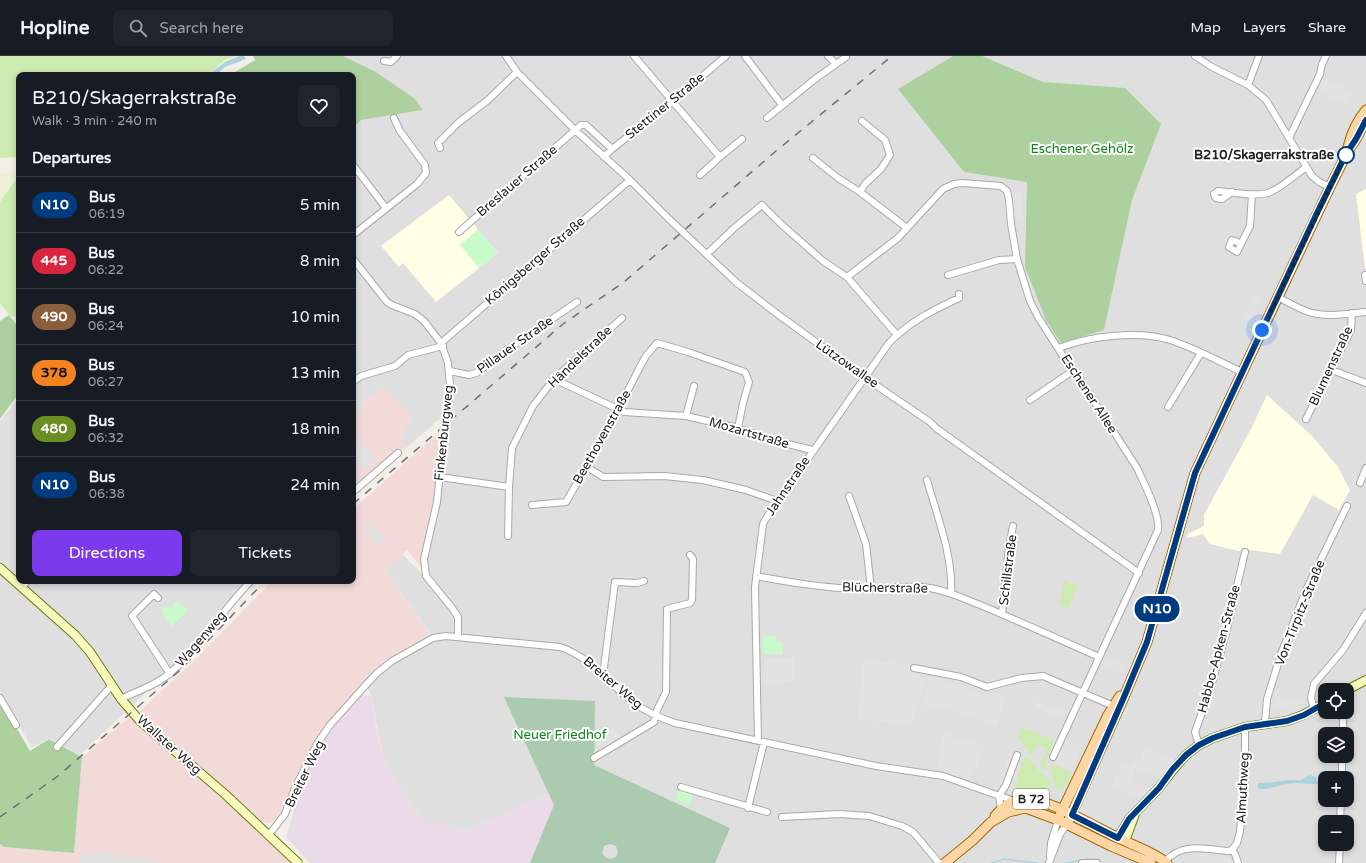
<!DOCTYPE html>
<meta charset="utf-8">
<style>
:root{--surface:#171b24;--page:#20242c;--text:#f1f3f6;--muted:#9ea1a6;--line:#363941;--accent:#7c3aed}
body{margin:0;font-family:"Varela Round",sans-serif;background:var(--page);color:var(--text);height:100vh;display:flex;flex-direction:column;font-size:15px;white-space:nowrap}
*{box-sizing:border-box;margin:0}
p{font-size:13px;color:var(--muted)}
.icon{flex:none;width:22px;height:22px;fill:none;stroke:currentColor;stroke-width:2;stroke-linecap:round;stroke-linejoin:round}
.map{position:relative;flex:1;overflow:hidden}
.drawer{position:absolute;left:16px;top:16px;width:340px;height:512px;display:flex;flex-direction:column;background:var(--surface);border-radius:8px;box-shadow:0 2px 6px #0003}
.drawer>*{flex:none}
.badge{padding:0 8px;border-radius:13px;font-size:14px;line-height:26px}
.buttons{position:absolute;left:1318px;top:627px;display:grid;gap:8px}
.buttons a{display:grid;place-items:center;width:36px;height:36px;border-radius:8px;background:var(--surface);box-shadow:0 2px 6px #0003;font-size:20px}
.you{position:absolute;width:20px;height:20px;margin:-10px;border:3px solid #fff;border-radius:50%;background:#1a73e8;box-shadow:0 0 0 6px #1a73e833}
.map>.badge{position:absolute;translate:-50% -50%;box-shadow:0 0 0 2px #fff}
h2{padding:0 16px;font-size:15px;line-height:36px}
.round{display:grid;place-items:center;flex:none;width:42px;height:42px;border-radius:8px;background:var(--page)}
.overview{display:flex;align-items:center;justify-content:space-between;height:68px;padding:0 16px}
h1{font-size:19px;font-weight:600;line-height:30px}
.primary-button{display:flex;gap:8px;margin-top:auto;padding:8px 16px}
.primary-button a{flex:1;height:46px;border-radius:8px;background:var(--accent);color:#fff;font-size:16px;font-weight:600;line-height:46px;text-align:center}
.primary-button a+a{background:var(--page);color:var(--text)}
ul{padding:0;list-style:none}
li{display:flex;align-items:center;gap:12px;height:56px;padding:0 16px;border-top:1px solid var(--line)}
li div{flex:1}
li b{display:block;font-size:15px}
li em{font-style:normal}
li .badge{min-width:44px;font-weight:700;text-align:center}
header{display:flex;align-items:center;gap:24px;box-sizing:border-box;height:56px;padding:0 20px;background:var(--surface);border-bottom:1px solid var(--line)}
header strong{font-size:19px}
nav{display:flex;gap:22px;margin-inline-start:auto;font-size:14px}
.search{width:280px;height:36px;background:var(--page);display:flex;align-items:center;gap:10px;box-sizing:border-box;padding:0 14px;border-radius:8px;color:var(--muted);font-size:15px}
.map>svg:first-child{display:block}
.residential{fill:#e0dfdf;fill-rule:evenodd}
.commercial{fill:#f2dad9}
.industrial{fill:#ebdbe8}
.education{fill:#ffffe5}
.farmland{fill:#eef0d5}
.grass{fill:#cdebb0}
.forest{fill:#add19e}
.cemetery{fill:#aacbaf;fill-rule:evenodd}
.park{fill:#c8facc}
.parking{fill:#e2e2e2}
.water{fill:#aad3df}
.lines{fill:none;stroke-linecap:round;stroke-linejoin:round}
.stream{stroke:#aad3df;stroke-width:1.5}
.street-casing{stroke:#a9a9a9;stroke-width:8}
.secondary-casing{stroke:#707d05;stroke-width:10}
.primary-casing{stroke:#a06b00;stroke-width:11}
.street{stroke:#fff;stroke-width:6}
.secondary{stroke:#f7fabf;stroke-width:8}
.primary{stroke:#fcd6a4;stroke-width:9}
.rail{stroke:#707070;stroke-width:1.5;stroke-dasharray:8 8;stroke-linecap:butt}
.line-casing{stroke:#fff;stroke-width:9}
.line{stroke:#003b80;stroke-width:6}
.walk{stroke:#222;stroke-width:4;stroke-dasharray:0 7.2}
.stop-dot{fill:#fff;stroke:#003b80;stroke-width:2}
.labels{text-anchor:middle;dominant-baseline:central;stroke-width:4;stroke-linejoin:round;paint-order:stroke}
.shield{fill:#fff;stroke:#646464;stroke-width:1}
.shield-label{font-size:12px;font-weight:bold;fill:#222}
.street-label{font-size:13px;fill:#222;stroke:#fff}
.park-label{font-size:13px;fill:#0c8416;stroke:#fff}
.stop-label{font-size:13px;font-weight:bold;fill:#222;stroke:#fff;text-anchor:end}
</style>
<header>
<strong>Hopline</strong>
<div class="search"><svg class="icon" aria-label="search" viewBox="0 0 24 24"><circle cx="10" cy="10" r="6"/><path d="M15 15l6 6"/></svg>Search here</div>
<nav><a>Map</a><a>Layers</a><a>Share</a></nav>
</header>
<div class="map">
<svg width="1366" height="807" viewBox="0 0 1366 807">
<rect width="100%" height="100%" fill="#f2efe9"/>
<path class="residential" d="M343,0H1366V807H530L554,749L548,738L467,775L442,767H424L398,729L386,707L378,678L372,640L367,632L364,631L377,617L433,582L385,514L402,498L426,522L430,518L427,510V503L439,447L451,353L405,393L402,379L366,344L353,363V72L360,64L423,54L376,17ZM1325,634H1347V656H1325ZM1325,678H1347V700H1325ZM1325,722H1347V744H1325ZM1325,766H1347V788H1325Z
M19,340V525H248L199,583L170,614L80,699L49,682L32,692L0,635V366Z"/>
<path class="commercial" d="M384,332L412,362L402,379L405,393L353,435V363L366,344Z
M442,374L435,444L420,504L421,511L407,494L385,514L431,580L397,597L383,607L345,647L326,669L309,695L280,760L270,767H265L252,758L147,666L142,661L140,655L191,608L272,525H353V453Z
M131,660L162,688L293,807H0V788L4,791L74,797L82,701Z"/>
<path class="industrial" d="M363,639L372,640L377,677L386,707L398,729L424,767H442L467,775L548,738L555,749L530,807H310L286,781L302,728L323,687L337,667Z"/>
<path class="education" d="M1366,133V212L1365,213L1356,138Z
M449,139L498,197L436,246L403,207L399,211L381,190Z
M1267,339L1312,380L1338,411L1350,434L1339,454L1313,439L1280,498L1249,494L1243,496L1210,488L1203,478L1187,482L1188,478L1204,470V459L1251,373Z"/>
<path class="farmland" d="M19,116V119L0,146V118Z"/>
<path class="grass" d="M0,0H235L225,4L207,19H19V101L0,102Z
M19,119V262H18L9,259L0,247V146Z
M1064,524L1078,531L1068,553L1059,549Z
M1022,671L1055,685L1046,704L1045,715L1040,710L1047,692L1037,689L1032,700L1018,681Z
M1024,701L1030,703L1038,714L1046,720L1050,728L1047,737L1045,738C1035,733 1026,732 1014,735Z
M1052,707L1072,717L1064,732L1060,734C1052,728 1050,716 1052,707Z"/>
<path class="forest" d="M253,0H343L376,16L415,43L423,54L361,64L353,72V19H230L255,4Z
M953,0H982L1043,26L1125,32L1161,68L1132,144L1104,274L1061,287L1046,264L1025,211L1027,126L964,116L898,33Z
M9,259L19,272V337L0,363V265Z
M0,644L30,695L49,683L82,701L74,797L4,791L0,788Z"/>
<path class="cemetery" d="M504,641L595,645L594,709L730,772L715,807H530L554,749ZM610,788L616,790L618,796L616,801L610,803L605,801L602,797L604,790Z"/>
<path class="park" d="M478,173L498,197L479,212L460,189Z
M177,545L188,553L172,571L161,554L167,549L170,552Z
M763,579L776,580V587H783V598H763Z
M679,732L694,737L690,749L676,744Z"/>
<path class="parking" d="M1321,21L1353,36L1347,49L1315,34Z
M1010,136H1022L1023,163L1014,166Z
M1255,238L1262,241L1250,265L1243,261Z
M353,386L368,394L376,403L364,412L357,403L353,401Z
M369,465L385,483L378,489L362,471Z
M1106,600L1113,602L1112,605L1128,610L1125,618L1101,612Z
M764,602H794V626L765,627Z
M864,603L925,611L924,630L912,669L857,663Z
M930,621L987,640L993,639L1005,643L997,670L929,648L926,657L918,654Z
M1275,639L1301,646L1296,658L1270,651Z
M1038,645L1066,657L1063,663L1035,651Z
M614,672L624,685L595,703L596,682Z
M942,677L985,690L972,724L938,713Z
M1066,683L1082,691L1071,716L1054,708Z
M1146,691L1174,703L1160,722L1136,712L1131,724L1151,733L1141,742L1112,730L1116,719H1119L1124,708L1130,710L1133,703L1140,704Z
M1011,696L1023,700L1012,734L1008,732L1002,736L997,734Z
M82,797L145,802L156,804V807H81Z
M1201,798L1230,802L1231,807H1200Z"/>
<path class="water" d="M239,0H244L246,3L225,11L216,19H208L225,6Z
M1310,719L1315,721L1317,726H1323L1325,725V728C1315,729 1305,727 1296,727C1285,727 1274,732 1263,733H1259L1258,730V727L1276,726L1288,724H1301Z"/>
<g class="lines">
<path class="stream" d="M992,807L1004,803L1037,807
M1066,807L1088,803L1100,804"/>
<g class="street-casing">
<path id="street" d="M506,0L517,16L575,74L630,124L669,163L737,227L776,257L864,321L930,366L936,372L1139,517
M634,0L720,101L700,119
M745,0L782,49
M828,0L836,8
M1195,0L1212,11L1248,29L1266,44L1312,120L1319,126L1330,131
M384,5L391,6L397,0
M1248,29L1259,0
M767,62L815,23L846,1
M1289,82L1320,18L1322,8L1326,0
M440,92L438,87L458,67L488,44L517,16
M604,101L612,93L672,46L726,0
M720,101L742,83
M813,102L838,122L860,136L907,172
M353,109L386,152
M860,136L865,128L881,113L890,99L885,84L862,65
M1232,136L1222,143C1218,143 1215,143 1214,138L1218,135C1232,136 1254,141 1268,137C1278,134 1297,118 1306,111
M459,176L581,69H586L612,93
M353,179L417,128L426,117L425,109L400,75L394,62
M1240,187L1232,184L1229,191L1237,196L1250,170L1252,138
M707,198L733,173L762,149L781,168L823,205L847,221L897,279
M353,203L387,246L392,249L415,258L424,265L441,287L448,307L450,329L448,354L445,368L437,446L424,503L426,520L452,552L458,561V581
M948,219L999,204L1017,203
M1365,219L1366,225
M847,221L898,182L943,133L954,128L962,127L1001,130L1007,135L1009,144L1011,168L1017,203L1030,245L1038,261L1063,300L1074,314L1137,412C1144,427 1160,458 1158,474L1053,701
M1278,241C1287,246 1296,251 1306,255C1324,262 1347,258 1366,256
M441,287L630,124
M1059,292C1089,280 1139,274 1170,284C1195,292 1218,305 1242,316
M1332,314L1366,327
M450,315L469,319L476,317L508,293L577,246
M554,323L624,356L686,360L738,372L776,385L812,394
M353,326L361,320L395,310L408,299L443,290
M1030,344L1074,314
M1168,351L1201,297
M686,360L694,330
M1306,363L1351,274L1352,257
M587,411L603,421L664,420L703,424L746,434L777,445
M440,421L509,431L512,392L533,350L554,323L622,262
M927,424C937,460 953,499 951,537
M1360,427L1366,412
M353,436L398,397
M849,440L866,488L871,533
M532,449L566,446L607,375L641,309L646,300L657,287L688,296L745,316L749,326L743,347L738,372
M508,480L509,431
M756,520C789,526 823,532 858,533C882,534 907,528 930,532C949,535 967,544 985,551C1023,567 1061,584 1099,601
M22,532L27,525
M158,542L154,538L132,560L170,618
M1002,558L1009,491L1013,470
M914,612L961,621L987,631L1021,622L1043,620L1116,651
M603,619L615,526L637,527L644,525
M0,642L16,669
M121,643C137,635 157,629 170,617C202,590 222,554 251,525
M1314,654L1311,642L1314,628L1343,594L1366,557
M1265,667L1267,643L1281,598L1307,532L1347,450
M1343,678V656
M758,685L755,531L763,468L765,464L889,287C909,266 933,254 959,242V238
M1199,689L1195,676L1210,634L1226,577L1245,496
M57,691L112,629
M594,702L654,666L657,654L666,636L667,553L690,547L692,544L693,503L690,499
M1342,722V700
M681,731L767,756
M748,752L764,686
M1001,753L999,740L1006,729L1017,699
M782,761L839,758L869,760L902,770L913,776L939,807
M1340,766L1341,744
M268,780L285,758L295,732L317,688L330,669L364,631L377,617L392,605L433,582L446,580L560,591C591,601 609,628 634,647C647,656 660,662 675,667L876,710L943,720L1014,745
M1232,794L1235,798L1238,807
M1050,800L1051,787L1058,764
M1165,806C1180,786 1207,793 1228,795L1232,794L1237,787L1240,775L1245,722V671
M1049,807L1060,778L1067,768
M1082,807H1097
M1339,807L1340,788"/>
</g>
<g class="secondary-casing">
<path id="secondary" d="M0,512L75,579L90,596L121,643L140,665L226,739L298,807
M1347,634L1366,624
M1118,782L1129,763L1159,732L1173,714L1186,699L1199,689L1213,682L1245,671L1287,665L1303,659L1325,647
M1125,785L1135,758"/>
</g>
<g class="primary-casing">
<path id="primary" d="M1348,91C1351,78 1357,65 1366,54
M1060,759L1108,659L1120,640
M995,760C1003,750 1013,743 1026,743C1049,743 1096,771 1118,782C1135,790 1153,796 1167,807
M1067,768L1124,641L1147,586L1195,417L1233,336L1330,131L1348,95L1356,83L1366,64
M945,807L973,784L991,766L1008,756L1026,752L1058,764L1111,790L1151,807"/>
</g>
<use href="#street" class="street"/>
<use href="#secondary" class="secondary"/>
<use href="#primary" class="primary"/>
<path class="rail" d="M353,448L563,268L624,226L776,95L892,0
M0,761L58,720L178,616L265,525"/>
</g>
<g class="lines">
<g class="line-casing">
<path id="line" d="M1325,647L1304,659L1287,665L1245,671L1213,682L1199,689L1186,699L1172,714L1159,732L1129,763L1118,782L1072,759L1124,641L1147,586L1195,417L1318,155L1346,98L1356,83L1366,64"/>
</g>
<use href="#line" class="line"/>
<path class="walk" d="M1262,274L1346,99"/>
</g>
<circle class="stop-dot" cx="1346" cy="99" r="8"/>
<g class="labels">
<rect class="shield" x="1013" y="733" width="36" height="20" rx="3"/>
<g class="shield-label">
<text x="1031" y="743">B 72</text>
</g>
<g class="street-label">
<text transform="translate(665 50) rotate(-39)">Stettiner Straße</text>
<text transform="translate(517 125) rotate(-41)">Breslauer Straße</text>
<text transform="translate(535 205) rotate(-41)">Königsberger Straße</text>
<text transform="translate(515 289) rotate(-35)">Pillauer Straße</text>
<text transform="translate(580 301) rotate(-44)">Händelstraße</text>
<text transform="translate(847 308) rotate(35)">Lützowallee</text>
<text transform="translate(1331 310) rotate(-65)">Blumenstraße</text>
<text transform="translate(1089 338) rotate(57)">Eschener Allee</text>
<text transform="translate(444 377) rotate(-84)">Finkenburgweg</text>
<text transform="translate(749 377) rotate(16)">Mozartstraße</text>
<text transform="translate(602 381) rotate(-61)">Beethovenstraße</text>
<text transform="translate(788 430) rotate(-56)">Jahnstraße</text>
<text transform="translate(1008 514) rotate(-83)">Schillstraße</text>
<text transform="translate(885 532) rotate(1)">Blücherstraße</text>
<text transform="translate(1300 557) rotate(-68)">Von-Tirpitz-Straße</text>
<text transform="translate(201 583) rotate(-49)">Wagenweg</text>
<text transform="translate(1219 593) rotate(-75)">Habbo-Apken-Straße</text>
<text transform="translate(613 627) rotate(40)">Breiter Weg</text>
<text transform="translate(169 689) rotate(42)">Wallster Weg</text>
<text transform="translate(305 718) rotate(-64)">Breiter Weg</text>
<text transform="translate(1243 732) rotate(-87)">Almuthweg</text>
</g>
<g class="park-label">
<text x="1082" y="93">Eschener Gehölz</text>
<text x="560" y="679">Neuer Friedhof</text>
</g>
<g class="stop-label">
<text x="1334" y="99">B210/Skagerrakstraße</text>
</g>
</g>
</svg>
<div class="buttons">
<a><svg class="icon" aria-label="locate" viewBox="0 0 24 24"><circle cx="12" cy="12" r="6"/><path d="M12 2v4M12 18v4M2 12h4M18 12h4"/></svg></a>
<a><svg class="icon" aria-label="layers" viewBox="0 0 24 24"><path d="M12 4l9 5-9 5-9-5zM3 14l9 5 9-5"/></svg></a>
<a>+</a>
<a>−</a>
</div>
<div class="you" style="left:1262px;top:274px"></div>
<b class="badge" style="left:1157px;top:553px;background:#003b80;color:#fff">N10</b>
<section class="drawer">
<div class="overview"><div><h1>B210/Skagerrakstraße</h1><p>Walk · 3 min · 240 m</p></div><a class="round"><svg class="icon" aria-label="heart" viewBox="0 0 24 24"><path d="M12 20l-8-8c-3-5 5-10 8-4 3-6 11-1 8 4z"/></svg></a></div>
<h2>Departures</h2>
<ul>
<li><span class="badge" style="background:#003b80;color:#fff">N10</span><div><b>Bus</b><p>06:19</p></div><em>5 min</em></li>
<li><span class="badge" style="background:#d7263d;color:#fff">445</span><div><b>Bus</b><p>06:22</p></div><em>8 min</em></li>
<li><span class="badge" style="background:#8b5e3c;color:#fff">490</span><div><b>Bus</b><p>06:24</p></div><em>10 min</em></li>
<li><span class="badge" style="background:#f58220;color:#111">378</span><div><b>Bus</b><p>06:27</p></div><em>13 min</em></li>
<li><span class="badge" style="background:#6b8e23;color:#fff">480</span><div><b>Bus</b><p>06:32</p></div><em>18 min</em></li>
<li><span class="badge" style="background:#003b80;color:#fff">N10</span><div><b>Bus</b><p>06:38</p></div><em>24 min</em></li>
</ul>
<div class="primary-button"><a>Directions</a><a>Tickets</a></div>
</section>
</div>
